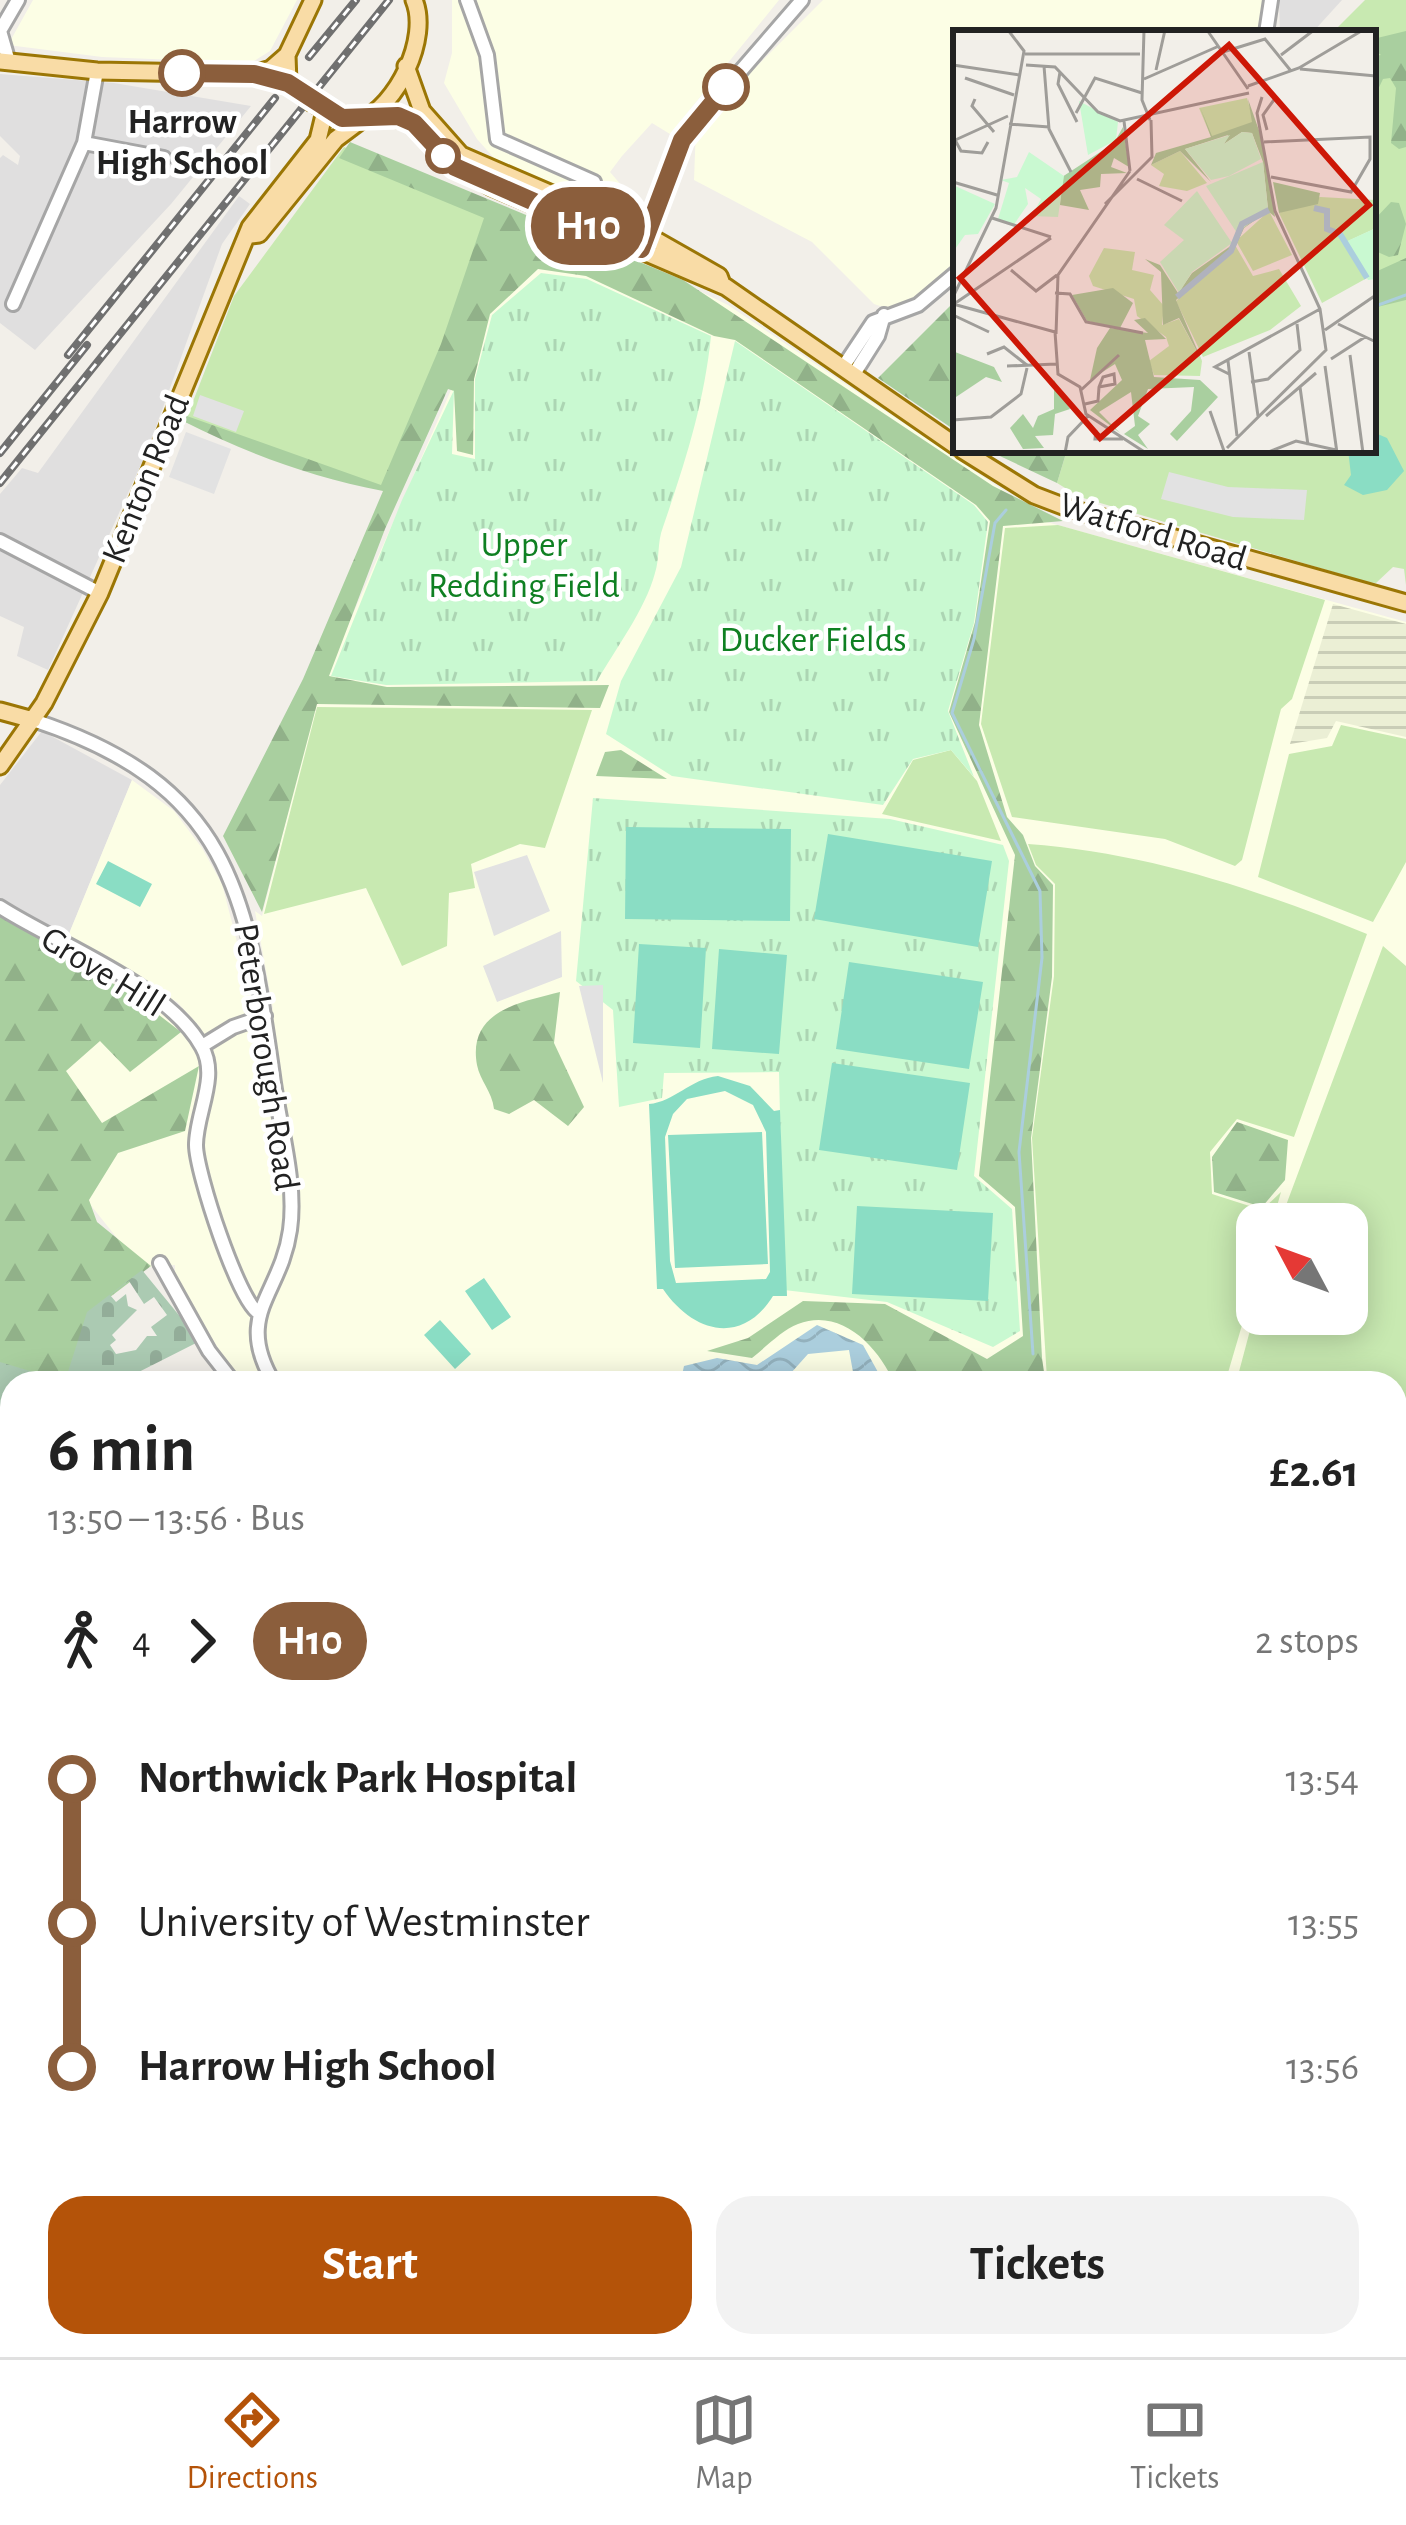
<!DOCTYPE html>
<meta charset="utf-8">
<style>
:root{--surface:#fff;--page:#f2f2f2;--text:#222;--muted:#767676;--line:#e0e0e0;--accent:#b45309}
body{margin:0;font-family:"Alegreya Sans",sans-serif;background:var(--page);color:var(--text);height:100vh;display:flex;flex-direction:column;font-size:45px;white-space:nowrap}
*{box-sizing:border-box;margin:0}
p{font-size:39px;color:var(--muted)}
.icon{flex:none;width:66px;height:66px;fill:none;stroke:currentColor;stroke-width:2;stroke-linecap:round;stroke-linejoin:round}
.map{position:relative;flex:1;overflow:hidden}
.drawer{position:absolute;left:0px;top:1371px;width:1407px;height:987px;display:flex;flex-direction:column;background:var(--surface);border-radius:36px 36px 0 0;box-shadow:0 6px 30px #0003}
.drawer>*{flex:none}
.badge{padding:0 24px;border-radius:39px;font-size:42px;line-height:78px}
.needle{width:78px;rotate:311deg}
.controls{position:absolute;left:1236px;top:1203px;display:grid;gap:24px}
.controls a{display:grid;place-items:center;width:132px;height:132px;border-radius:24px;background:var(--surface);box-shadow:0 6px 30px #0003;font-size:60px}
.map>.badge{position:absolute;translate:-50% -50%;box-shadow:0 0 0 6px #fff}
.legs{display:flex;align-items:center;gap:18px;height:132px;padding:0 48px;font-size:39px}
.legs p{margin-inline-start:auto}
.overview{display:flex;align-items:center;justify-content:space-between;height:204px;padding:0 48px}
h1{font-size:66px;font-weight:700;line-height:90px}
.button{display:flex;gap:24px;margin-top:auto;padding:24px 48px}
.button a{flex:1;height:138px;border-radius:36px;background:var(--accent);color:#fff;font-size:48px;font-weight:700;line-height:138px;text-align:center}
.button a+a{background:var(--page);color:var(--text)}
ul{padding:0 48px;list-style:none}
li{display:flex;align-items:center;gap:42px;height:144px;font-size:45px}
li i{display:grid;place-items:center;width:18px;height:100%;margin:0 15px;background:currentColor}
li i::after{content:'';width:30px;height:30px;margin:-15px;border:9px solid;border-radius:50%;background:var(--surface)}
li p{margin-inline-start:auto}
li:first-child i{background:linear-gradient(#0000 50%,currentColor 0)}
li:last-child i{background:linear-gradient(currentColor 50%,#0000 0)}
.tabs{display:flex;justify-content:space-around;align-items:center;height:168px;border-top:3px solid var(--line);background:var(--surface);font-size:33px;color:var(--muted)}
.tabs a{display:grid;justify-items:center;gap:6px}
.tabs .active{color:var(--accent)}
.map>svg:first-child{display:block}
.residential{fill:#e0dfdf}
.education{fill:#fcfee5;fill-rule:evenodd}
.farmland{fill:url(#farmland-rules)}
.grass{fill:#c8e9b1}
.forest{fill:url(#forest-firs)}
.cemetery{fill:url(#cemetery-stones);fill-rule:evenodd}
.park{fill:url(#park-tufts)}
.pitch{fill:#8addc4;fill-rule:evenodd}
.parking{fill:#e2e2e2}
.water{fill:url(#water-waves)}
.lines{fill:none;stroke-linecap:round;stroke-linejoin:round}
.stream{stroke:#abcedd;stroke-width:3}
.minor-casing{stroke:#a6a6a6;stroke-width:18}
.major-casing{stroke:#9b7605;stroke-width:21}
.minor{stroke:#fff;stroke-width:12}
.major{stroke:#f9dca6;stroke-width:15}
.rail-casing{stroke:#707070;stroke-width:8}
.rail{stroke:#fff;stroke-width:3;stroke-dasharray:9;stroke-linecap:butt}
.major-bridge-casing{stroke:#9b7605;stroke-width:21;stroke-linecap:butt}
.major-bridge{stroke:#f9dca6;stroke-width:15}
.line-1-casing{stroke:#fff;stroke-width:27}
.line-1{stroke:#8b5e3c;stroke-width:18}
.stop-1-dot{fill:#fff;stroke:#8b5e3c;stroke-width:6}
.labels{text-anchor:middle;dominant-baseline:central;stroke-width:9;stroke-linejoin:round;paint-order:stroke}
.stop-label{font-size:36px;font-weight:bold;fill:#222;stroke:#fff}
.street-label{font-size:36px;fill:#222;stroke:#fff}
.park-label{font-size:36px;fill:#0f8022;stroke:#fff}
.inset-river{fill:none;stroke:#abcedd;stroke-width:6}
.inset-road{fill:none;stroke:#9f9d99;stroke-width:3}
.view{fill:#cd1706;fill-opacity:0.15;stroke:#cd1706;stroke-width:6}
.inset-edge{fill:none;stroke:#222;stroke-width:6}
</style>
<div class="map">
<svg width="1406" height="2357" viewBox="0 0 1406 2357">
<defs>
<pattern id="farmland-rules" width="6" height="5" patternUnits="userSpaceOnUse" patternTransform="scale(3)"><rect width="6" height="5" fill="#ebefd5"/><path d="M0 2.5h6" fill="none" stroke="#c9cdb7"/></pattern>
<pattern id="forest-firs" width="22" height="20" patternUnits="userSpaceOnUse" patternTransform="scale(3)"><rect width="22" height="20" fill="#a9cf9f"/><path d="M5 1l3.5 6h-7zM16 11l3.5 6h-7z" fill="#91b189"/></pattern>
<pattern id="cemetery-stones" width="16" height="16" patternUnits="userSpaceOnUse" patternTransform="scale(3)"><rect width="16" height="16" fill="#abcab2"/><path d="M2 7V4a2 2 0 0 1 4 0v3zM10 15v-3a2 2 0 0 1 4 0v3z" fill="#93ad99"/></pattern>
<pattern id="park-tufts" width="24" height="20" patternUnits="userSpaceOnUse" patternTransform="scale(3)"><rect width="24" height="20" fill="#c9f9d1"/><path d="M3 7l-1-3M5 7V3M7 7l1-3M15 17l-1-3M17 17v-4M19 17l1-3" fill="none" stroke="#acd5b3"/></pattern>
<pattern id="water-waves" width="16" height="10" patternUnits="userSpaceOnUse" patternTransform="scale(3)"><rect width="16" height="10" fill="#abcedd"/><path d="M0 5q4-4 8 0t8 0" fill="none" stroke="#93b1bd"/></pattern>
</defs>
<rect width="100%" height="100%" fill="#f2efe9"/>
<path class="residential" d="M1279,0H1342L1312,33H1280Z
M0,74L114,83L251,106L171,204L35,350L0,323V158L3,155L18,165L20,156L0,136Z
M239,196L250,204L222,244L148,449L48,670L17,656L24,627L0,616V494L22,468L38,473Z
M42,731L132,780L66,941L0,899V785Z
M12,1725V1923L0,1914V1730Z
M1406,2278V2357H1281L1267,2346H1395V2283Z
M14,2346H306L313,2357H19Z
M386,2346H779L773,2357H372Z
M1097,2346H1232L1233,2357H1109Z"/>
<path class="education" d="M33,0H297L270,51L251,63L102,57L8,45Z
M452,0H779L670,134L652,123L622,156L610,172L622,186L586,198L494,158L477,139L444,83L452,53Z
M823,0H1263L1257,33H956V273L892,310L874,304L812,242L694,180L696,127Z
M526,219L630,257L728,305L1019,501L1018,514L1406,622V1728L1395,1741V1383H240L175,1279V1265L141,1268L85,1198L60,1069L142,997L186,1031L201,1028L177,1002L66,941L132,780L174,811L202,848L222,884L252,1000L273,1009L255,911L262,916L317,696ZM1257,1224H1347V1314H1257Z
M0,1917L12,1930V2261L0,2263Z"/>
<path class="farmland" d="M1333,604L1406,624V737L1336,721L1327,738L1290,744Z"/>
<path class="grass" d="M1365,0H1406V585L1404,569L1393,567L1376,583L1367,582L1080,497L1057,483L1067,450H1373V33H1332Z
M344,147L501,215L383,489L185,422L234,296Z
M1058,525L1325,600L1292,699L1281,709L1242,860L1235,866L1165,839L1012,817L981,724L1005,528Z
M317,707L592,710L545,848L520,844L471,864L475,888L449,893L447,946L402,966L366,888L264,914Z
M1341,725L1406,739V862L1373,922L1258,877L1289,754L1332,746Z
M951,750L977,781L1001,841L882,814L913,760Z
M1028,844C1148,853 1256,889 1367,934L1294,1137L1237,1119L1210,1152L1212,1194L1262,1210L1281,1192L1272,1224H1257V1274L1225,1383L1047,1379L1032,1138L1054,976L1055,884L1036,865Z
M1383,946L1406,966V1478L1395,1475V1383H1236L1257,1304V1314H1347V1224H1279Z
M1395,1492L1406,1495V1723L1395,1738Z"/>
<path class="forest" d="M1406,31V147L1399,149L1391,143L1396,88L1390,78L1383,79L1373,100V56L1381,55L1373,49V39Z
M350,142L683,280L993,486L1063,521L1003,526L979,725L1007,817L1023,835L1035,866L1053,885L1052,977L1031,1138L1042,1358L1045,1379L1057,1383H894C879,1348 842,1307 798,1324C782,1330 766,1347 752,1358L707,1351L748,1338L803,1301L885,1304L987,1359L1023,1336L1015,1207L979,1176L1015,855L949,712L975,622L990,521L976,505L735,340L714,336L586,276L538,269L490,314L474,379L473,455L457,451L454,391L448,389L385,529L329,676L387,687L609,685L600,708L317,704L262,912L223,836L303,679L383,491C311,477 248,454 183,421L184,415L381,485L441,344L484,218L339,158Z
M1391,202L1399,203L1406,224L1398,255L1389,257L1373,250V221Z
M1406,258V300L1373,308V273Z
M956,300V431L878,378Z
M987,450H1067L1057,483Z
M621,750L667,779L596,776L605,752Z
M0,915L137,998L181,1032L130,1072L100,1041L66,1071L102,1123L199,1066L185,1131L118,1153L89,1200L97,1222L151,1266L89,1313L79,1383H12V1496L0,1480Z
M560,992L554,1043L584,1107L568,1126L534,1100L509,1114L494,1109C492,1091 480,1081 477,1065C467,1010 522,1002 560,992Z
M1237,1122L1288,1140L1285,1180L1262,1207L1214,1192L1212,1157Z
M1406,1734V1847L1395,1861V1748Z
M1395,1965L1406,1983V2068L1395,2058Z"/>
<path class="cemetery" d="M142,1270L200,1341L117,1383L67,1375L87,1312ZM129,1281L144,1304L154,1297L167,1315L151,1327L157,1336H147L136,1350L116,1354L110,1345L116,1340L112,1335L137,1310L128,1306L126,1294L116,1302L110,1295Z
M0,1362L70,1383H12V1494L0,1479Z"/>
<path class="park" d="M541,273L587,279L711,336C704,404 685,463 663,527C657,542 660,558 655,573C645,610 616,648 597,681L386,685L331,676L402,500L454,390L452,454L475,459V379L492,315Z
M735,341L974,505L988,522L974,623L948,711L974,777L951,750L913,759L883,805L672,776L606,734L621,681L681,567Z
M593,798L890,819L1003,845L1009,861L974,1176L1012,1209L1020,1331L993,1347L887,1302L784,1290L779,1072L664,1073L662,1098L619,1107L613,1010L576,981Z
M0,1483L12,1499V1724L0,1729Z
M0,1931L12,1947V2140L0,2158Z"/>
<path class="pitch" d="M1373,432L1387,438L1404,471L1387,490L1363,495L1344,485L1351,475L1348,450H1373Z
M626,827L791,829L790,921L625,919Z
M828,834L992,861L978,947L814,919Z
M108,861L152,884L140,907L96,884Z
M639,944L706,948L700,1048L633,1043Z
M719,949L787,955L779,1054L712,1049Z
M849,962L983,982L969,1069L836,1049Z
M832,1063L970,1083L957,1170L819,1150Z
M718,1076L750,1086L774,1111L780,1110L787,1296H773C742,1346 693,1333 663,1289H657L649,1104C674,1102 690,1079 718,1076ZM725,1091L753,1105L766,1132L770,1272L766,1279L676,1283L670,1261L665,1137L673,1114L687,1099Z
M762,1132L768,1264L675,1268L668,1135Z
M857,1206L993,1213L988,1301L852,1294Z
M484,1278L511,1317L492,1330L465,1291Z
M440,1320L471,1354L455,1369L424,1335Z"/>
<path class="parking" d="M200,395L244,411L236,432L193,416Z
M186,432L231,449L214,494L169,477Z
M1169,472L1228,487L1307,490L1304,520L1233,517L1161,499Z
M527,855L550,911L494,936L474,872Z
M561,931L562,977L497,1002L483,966Z
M603,985V1083L579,986Z"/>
<path class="water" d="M817,1325L863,1345L884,1383H855L849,1350L808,1354L782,1383H687L682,1375L684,1366L717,1358L757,1365Z"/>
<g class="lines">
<path class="stream" d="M1373,307L1406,295
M1006,510L995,523L974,639L952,713L1040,891L1042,958L1019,1152L1033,1354"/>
<g class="minor-casing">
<path id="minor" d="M467,0L487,55L497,139L594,182
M1266,33L1271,0
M9,62L0,31L18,0
M84,143L164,158
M642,249L681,140L802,0
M13,304L84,143L97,71
M843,367L873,322L918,305L956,273
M854,374L878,336L884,315
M0,541L100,593
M33,720C229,784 247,891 273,1076C279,1124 297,1181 290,1230C281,1295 233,1314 274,1383
M0,907C59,945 168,985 202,1047C219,1077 196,1113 196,1145C196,1172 239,1303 259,1313
M202,1046L233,1027L265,1016
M160,1263L209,1351L234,1383
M0,1834L10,1850
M1244,2346V2357
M94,2357L95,2346
M781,2357L787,2346
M1338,2357L1346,2346
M1405,2357L1406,2354"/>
</g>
<g class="major-casing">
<path id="major" d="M0,61L97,71L254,74L271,69L287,55
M406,66L422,111L461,155L647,235L719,276L722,284
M257,74L288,83L287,55L313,0
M318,106L360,121C397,106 430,38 414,0
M377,114L414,123L447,160L490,186L726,287L956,446
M251,235L259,234L336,139L360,121
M962,450L1034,495L1068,508L1406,603
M0,711L33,720
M0,766L44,703L100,593L250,227L318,140L325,111
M1395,2280L1406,2278
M0,2337L9,2357
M353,2357L371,2346"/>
</g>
<use href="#minor" class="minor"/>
<use href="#major" class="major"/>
<g class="rail-casing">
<path id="rail" d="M309,57L356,0
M68,355L275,98
M0,453L87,345
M0,483L389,0"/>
</g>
<use href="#rail" class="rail"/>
<g class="major-bridge-casing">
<path id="major-bridge" d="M288,83L314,104"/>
</g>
<use href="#major-bridge" class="major-bridge"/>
</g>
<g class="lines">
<g class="line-1-casing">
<path id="line-1" d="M182,73L254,74L288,83L342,118L398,116L414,123L455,167L641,249L682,140L726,87"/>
</g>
<use href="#line-1" class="line-1"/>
</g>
<g class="stop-1-dot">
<circle cx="182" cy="73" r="21"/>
<circle cx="726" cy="87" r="21"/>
<circle cx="443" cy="156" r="15"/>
</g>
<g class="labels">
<g class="stop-label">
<text x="182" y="122">Harrow<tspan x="182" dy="41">High School</tspan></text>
</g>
<g class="street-label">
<text transform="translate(146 479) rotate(-68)">Kenton Road</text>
<text transform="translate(1153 532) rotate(17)">Watford Road</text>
<text transform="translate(103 972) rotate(32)">Grove Hill</text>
<text transform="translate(266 1057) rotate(81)">Peterborough Road</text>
</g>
<g class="park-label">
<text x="524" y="545">Upper<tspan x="524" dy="41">Redding Field</tspan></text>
<text x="813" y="640">Ducker Fields</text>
</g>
</g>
<g transform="translate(953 30)">
<rect width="423" height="423" fill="#f2efe9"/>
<path d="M294,68L301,93L258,107L246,78ZM227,121L254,153L234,161L206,156L211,144L198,135ZM367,167L423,170V198L393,212L414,248L369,273L326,183ZM316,181L339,225L300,241L283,211ZM282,215L300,246L326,239L348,276L317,300L250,327L223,271ZM151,218L182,222L179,240L201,245L197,260L211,276L209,295L226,289L249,331L247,346L201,345L196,331L216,316L213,307L184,286L181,269L140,256L136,246Z" fill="#c8e9b1"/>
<path d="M295,69L310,112L322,187L315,181L291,198L280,222L223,270L249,331L226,288L210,295L208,242L192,229L207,235L225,263L239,243L279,215L289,193L315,179L310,132L299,103L289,102L271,114L275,105L232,119L258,152L227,121L198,135L203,123L258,107L247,77L259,106L299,92ZM170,97L176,137L161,128L158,137L174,143L148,144L147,157L127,160L136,180L107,175L109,147L161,113ZM320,152L367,163L365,174L326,183ZM160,258L180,273L167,298L134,291L119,265ZM192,288L213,309L192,310L201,347L247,350L265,367L224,411L217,404L238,381L241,357L195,359L185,386L197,394L185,405L195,419L171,404L182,396L178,362L146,382L167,403L137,380L169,350L162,334L137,350L144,318L157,298L195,303L181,290ZM2,322L41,337L49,352L33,347L0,369ZM101,350L117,379L102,384L100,405L82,406L91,418L70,419L57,398L70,384L80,398L85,386L101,379Z" fill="#a9cf9f"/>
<path d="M126,71L165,92L163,110L135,125ZM289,102L299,103L308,129L276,146L258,150L232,119L277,105L271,114ZM76,122L111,146L105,187L79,186L88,169L72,158L75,174L60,196L45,189L56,153L48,150L64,147ZM310,132L315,179L284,203L253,156ZM0,155L42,174L25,204L12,205L0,222ZM244,161L279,213L239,242L226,263L207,232L231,210L211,195ZM423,198V249L415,250L392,212Z" fill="#c9f9d1"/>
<path class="inset-river" d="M361,178L374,181V199L387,204L414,248M224,267L278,221L289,194L316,180"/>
<path class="inset-road" d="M191,0L189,70L197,90M254,0L295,59M270,22L312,9L338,41M72,24H187M328,25L361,0M0,35L66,45M73,35L102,37L145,82L167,91L296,63M91,36L96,99L118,142M347,39L423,46M203,40L212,0M107,42L105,54L124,92M12,48L61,65M191,49L266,16M295,56L346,38L410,0M22,69L19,76L41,102M123,83L142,48L189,63M171,91L177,141M56,94L96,97M314,100L310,85L323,67M1,108L8,121L29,123L35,112M0,111L55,86M311,112L417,107V129L398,162L318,147M184,149L229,171M0,152L44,165M152,174L199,127L198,90M39,188L98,207M58,240L83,261L104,245M102,263L117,264L133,292L190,303M0,267L43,178L71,21L55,0M0,274L102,302L105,344L127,357L133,384L193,423M1,274L98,208M0,285L36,302M385,294L423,312M372,300L423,265M103,304L105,245L177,141M296,322L305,386M34,324L51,317L75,336M397,325L410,423M378,329L412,307M275,331L284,406M54,336L103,334M372,336L384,423M276,344L262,337L367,279M298,352L315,349L347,320L344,294M347,357L355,415M128,360L166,325M132,374L145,371L146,357L150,347L161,344L162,354L146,357M257,381L271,421M313,386L363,343M0,390L38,387L68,364L74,338M143,400L142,409H170M274,418L373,320L367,279L322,181L304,83L309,67M112,423L115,407L135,386M313,423L343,411L383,420"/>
<path class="view" d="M276,15L416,175L147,408L7,248Z"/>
<rect width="423" height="423" class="inset-edge"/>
</g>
</svg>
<div class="controls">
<a><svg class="needle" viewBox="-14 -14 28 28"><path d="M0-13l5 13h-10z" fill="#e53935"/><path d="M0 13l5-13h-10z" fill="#767676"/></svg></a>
</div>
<b class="badge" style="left:588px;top:226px;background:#8b5e3c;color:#fff">H10</b>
<section class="drawer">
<div class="overview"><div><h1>6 min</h1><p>13:50 – 13:56 · Bus</p></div><b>£2.61</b></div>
<div class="legs"><svg class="icon" aria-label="walk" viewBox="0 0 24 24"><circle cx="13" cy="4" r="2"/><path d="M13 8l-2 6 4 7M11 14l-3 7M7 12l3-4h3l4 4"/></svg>4<svg class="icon" aria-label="forward" viewBox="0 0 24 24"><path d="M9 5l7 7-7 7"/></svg><b class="badge" style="background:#8b5e3c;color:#fff">H10</b><p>2 stops</p></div>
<ul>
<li><i style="color:#8b5e3c"></i><b>Northwick Park Hospital</b><p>13:54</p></li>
<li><i style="color:#8b5e3c"></i><span>University of Westminster</span><p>13:55</p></li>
<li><i style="color:#8b5e3c"></i><b>Harrow High School</b><p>13:56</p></li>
</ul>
<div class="button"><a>Start</a><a>Tickets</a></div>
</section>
</div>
<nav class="tabs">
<a class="active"><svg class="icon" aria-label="directions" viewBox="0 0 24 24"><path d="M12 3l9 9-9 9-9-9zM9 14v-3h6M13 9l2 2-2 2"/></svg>Directions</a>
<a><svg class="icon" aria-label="map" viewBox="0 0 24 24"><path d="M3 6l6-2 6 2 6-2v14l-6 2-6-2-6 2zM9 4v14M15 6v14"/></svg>Map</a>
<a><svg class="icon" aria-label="tickets" viewBox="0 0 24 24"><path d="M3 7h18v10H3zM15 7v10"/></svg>Tickets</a>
</nav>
